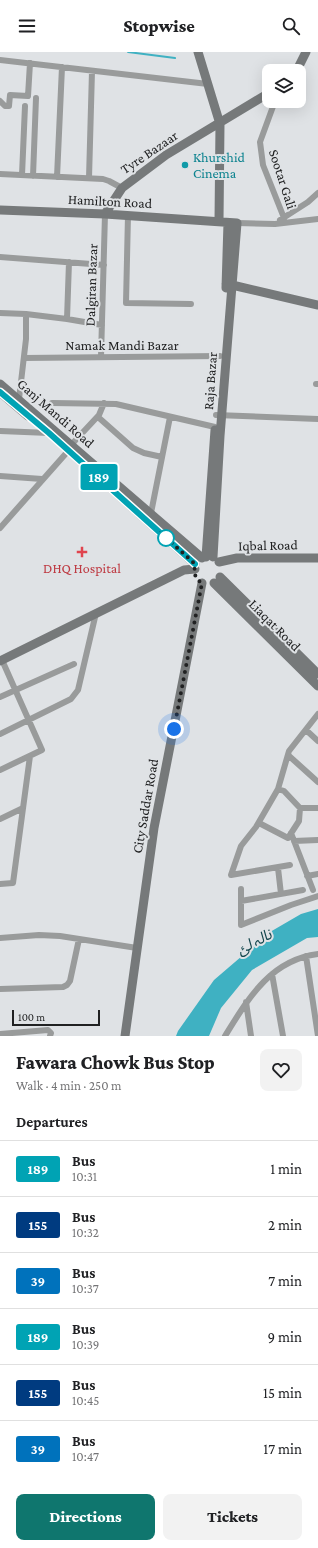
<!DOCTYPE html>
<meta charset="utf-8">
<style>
:root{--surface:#fff;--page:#f2f2f2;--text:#202124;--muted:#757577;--line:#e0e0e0;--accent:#0f766e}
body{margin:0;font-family:"Crimson Pro","Noto Sans Arabic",serif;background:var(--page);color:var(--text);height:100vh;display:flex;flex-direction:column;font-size:15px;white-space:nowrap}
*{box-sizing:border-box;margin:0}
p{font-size:13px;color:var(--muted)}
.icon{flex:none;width:22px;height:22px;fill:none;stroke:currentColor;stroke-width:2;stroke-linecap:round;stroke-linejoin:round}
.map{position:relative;height:984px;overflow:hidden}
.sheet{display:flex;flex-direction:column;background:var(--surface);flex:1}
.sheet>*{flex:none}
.badge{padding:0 8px;border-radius:3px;font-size:14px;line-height:26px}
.fabs{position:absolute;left:262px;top:12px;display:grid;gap:8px}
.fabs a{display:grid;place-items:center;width:44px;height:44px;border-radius:8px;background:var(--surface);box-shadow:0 4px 16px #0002;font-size:20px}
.scale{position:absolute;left:12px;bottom:10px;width:88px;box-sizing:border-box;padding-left:4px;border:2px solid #202122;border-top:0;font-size:11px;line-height:14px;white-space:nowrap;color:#202122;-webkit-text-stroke:3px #dfe2e5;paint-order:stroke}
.you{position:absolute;width:20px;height:20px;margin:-10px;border:3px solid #fff;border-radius:50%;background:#1a73e8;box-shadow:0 0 0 6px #1a73e833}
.map>.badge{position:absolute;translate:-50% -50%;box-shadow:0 0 0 2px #fff}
h2{padding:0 16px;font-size:15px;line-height:36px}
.round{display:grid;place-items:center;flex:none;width:42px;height:42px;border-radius:8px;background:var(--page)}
.overview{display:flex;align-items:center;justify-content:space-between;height:68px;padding:0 16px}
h1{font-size:19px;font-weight:800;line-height:30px}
.button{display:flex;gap:8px;margin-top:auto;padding:8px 16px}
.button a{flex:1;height:46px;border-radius:8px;background:var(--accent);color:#fff;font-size:16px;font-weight:800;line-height:46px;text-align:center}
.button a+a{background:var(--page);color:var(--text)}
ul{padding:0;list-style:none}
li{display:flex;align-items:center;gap:12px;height:56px;padding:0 16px;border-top:1px solid var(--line)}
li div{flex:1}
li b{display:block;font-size:15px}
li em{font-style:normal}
li .badge{min-width:44px;font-weight:700;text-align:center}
header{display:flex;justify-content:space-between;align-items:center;height:52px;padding:0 16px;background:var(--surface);font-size:18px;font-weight:800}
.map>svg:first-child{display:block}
.water{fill:#3fb1c2}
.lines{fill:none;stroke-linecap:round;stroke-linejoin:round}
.stream{stroke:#3fb1c2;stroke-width:2}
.street{stroke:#999b9b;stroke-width:6}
.secondary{stroke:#76797a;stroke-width:9}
.line-casing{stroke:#fff;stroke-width:9}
.line{stroke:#00a3b4;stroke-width:6}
.walk{stroke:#202122;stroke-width:4;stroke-dasharray:0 7.2}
.culture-dot{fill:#0f9aa8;stroke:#dfe2e5;stroke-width:1.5}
.stop-dot{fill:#fff;stroke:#00a3b4;stroke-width:2}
.health-dot{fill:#e0444e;stroke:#dfe2e5;stroke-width:1.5}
.labels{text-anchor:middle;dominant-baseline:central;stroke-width:4;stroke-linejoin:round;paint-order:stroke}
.street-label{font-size:14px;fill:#202122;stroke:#dfe2e5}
.culture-label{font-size:14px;fill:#0d838f;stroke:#dfe2e5;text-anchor:start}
.health-label{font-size:14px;fill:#be3a42;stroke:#dfe2e5}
.water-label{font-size:15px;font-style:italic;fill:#12454c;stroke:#dfe2e5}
</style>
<header><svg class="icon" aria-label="menu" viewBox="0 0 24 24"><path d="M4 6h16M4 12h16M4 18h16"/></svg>Stopwise<svg class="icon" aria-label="search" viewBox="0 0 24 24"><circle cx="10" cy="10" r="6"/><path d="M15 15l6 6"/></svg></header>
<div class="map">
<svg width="318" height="984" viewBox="0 0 318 984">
<rect width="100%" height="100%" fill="#dfe2e5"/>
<path class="water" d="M318,857V885L307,886L252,918L221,956L209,984H176L178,979L214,928L270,880L301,862Z"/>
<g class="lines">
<path class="stream" d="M128,0L175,6"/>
<path class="street" d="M0,8L208,32
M0,49L5,54H9L10,43L28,44L30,11
M275,49L260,90L263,113L284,166
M0,122L103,127L109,129L122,136
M22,123L25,54
M33,124L36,46
M57,125L62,15
M89,126L92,19
M128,163L126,251L191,252
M280,168L308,150L318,141
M237,171L275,172L318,167
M0,205L104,213
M0,261L26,262V287L19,347
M26,262L67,267L69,210
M67,267L102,273
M101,305L105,162
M24,306L220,304
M316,332H318
M52,351L116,352L215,375
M216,363L318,367
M98,365L133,396L144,401L162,405
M0,379L49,381
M71,393L99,363L104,351
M0,424L42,427
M151,461L170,365
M0,476L69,398
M0,645L74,612
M306,678L318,689
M0,682L71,647L78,638L96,561
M288,703L318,730
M0,718L42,698L2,608
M278,737L284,739L300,756H318
M0,767L23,756
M259,771L288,786L299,769L300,756
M291,781L313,838
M294,789L318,788
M290,813L231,823L241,794L256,775L278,737L289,699L318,662
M278,816L281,842
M307,824L318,822
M0,832L13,831L30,704
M241,837V873L291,853L318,844
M241,849L303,838
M0,886L39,883L60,884L137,896
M306,904L318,984
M272,922L283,984
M0,937L63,935L67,933L70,929L79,887
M246,950L251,984
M0,982L48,978L51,981L50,984
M225,984C248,947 270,908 318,902"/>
<path class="secondary" d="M198,0L220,72L219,169
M295,19L298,16L306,0
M0,158L105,162L237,171L220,384L213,505
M105,162L122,136L166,103L269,41
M226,232L232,233L318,253
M226,236L228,171
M0,332L202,506
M0,340L28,364
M74,403L195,512
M206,505L215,378
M219,510L237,506H318
M220,525L318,622
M214,531L318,634
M0,609L184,518L195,517
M125,984L154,776L202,531"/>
</g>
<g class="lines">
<g class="line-casing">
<path id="line" d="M0,340L49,381L195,512"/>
</g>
<use href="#line" class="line"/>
<path class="walk" d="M166,486L161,481L195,512C194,521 194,526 202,531L174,677"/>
</g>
<circle class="culture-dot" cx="185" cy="113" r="4"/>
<circle class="stop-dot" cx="166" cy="486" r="8"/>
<path class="health-dot" d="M80 494h4v4h4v4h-4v4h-4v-4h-4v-4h4z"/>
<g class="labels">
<g class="street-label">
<text transform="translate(149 100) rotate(-34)">Tyre Bazaar</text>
<text transform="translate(283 127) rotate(72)">Sootar Gali</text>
<text transform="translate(110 149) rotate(3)">Hamilton Road</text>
<text transform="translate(91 233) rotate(-88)">Dalgiran Bazar</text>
<text x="122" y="293">Namak Mandi Bazar</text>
<text transform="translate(210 329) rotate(-86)">Raja Bazar</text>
<text transform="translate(56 361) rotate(41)">Ganj Mandi Road</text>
<text transform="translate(268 493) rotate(-1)">Iqbal Road</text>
<text transform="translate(275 573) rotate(45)">Liaqat Road</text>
<text transform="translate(145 754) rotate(-80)">City Saddar Road</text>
</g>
<g class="culture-label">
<text x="193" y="105">Khurshid<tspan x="193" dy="16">Cinema</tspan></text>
</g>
<g class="health-label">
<text x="82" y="516">DHQ Hospital</text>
</g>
<g class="water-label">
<text transform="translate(254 890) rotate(-28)">نالہ لئ</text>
</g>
</g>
</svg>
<div class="fabs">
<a><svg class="icon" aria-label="layers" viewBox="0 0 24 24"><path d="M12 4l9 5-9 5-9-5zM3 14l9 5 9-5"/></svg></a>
</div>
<div class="scale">100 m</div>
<div class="you" style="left:174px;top:677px"></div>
<b class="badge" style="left:99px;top:425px;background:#00a3b4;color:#fff">189</b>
</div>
<section class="sheet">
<div class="overview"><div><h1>Fawara Chowk Bus Stop</h1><p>Walk · 4 min · 250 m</p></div><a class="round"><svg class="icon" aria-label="heart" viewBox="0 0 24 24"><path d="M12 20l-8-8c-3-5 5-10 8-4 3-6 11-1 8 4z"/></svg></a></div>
<h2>Departures</h2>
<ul>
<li><span class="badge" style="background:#00a3b4;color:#fff">189</span><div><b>Bus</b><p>10:31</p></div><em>1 min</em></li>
<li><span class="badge" style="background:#003b80;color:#fff">155</span><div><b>Bus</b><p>10:32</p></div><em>2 min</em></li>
<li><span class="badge" style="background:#0072bc;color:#fff">39</span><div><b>Bus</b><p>10:37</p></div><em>7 min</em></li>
<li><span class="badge" style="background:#00a3b4;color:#fff">189</span><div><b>Bus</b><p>10:39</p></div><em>9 min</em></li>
<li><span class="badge" style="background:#003b80;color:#fff">155</span><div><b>Bus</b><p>10:45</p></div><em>15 min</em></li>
<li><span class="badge" style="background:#0072bc;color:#fff">39</span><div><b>Bus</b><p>10:47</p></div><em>17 min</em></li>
</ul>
<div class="button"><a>Directions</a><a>Tickets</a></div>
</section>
